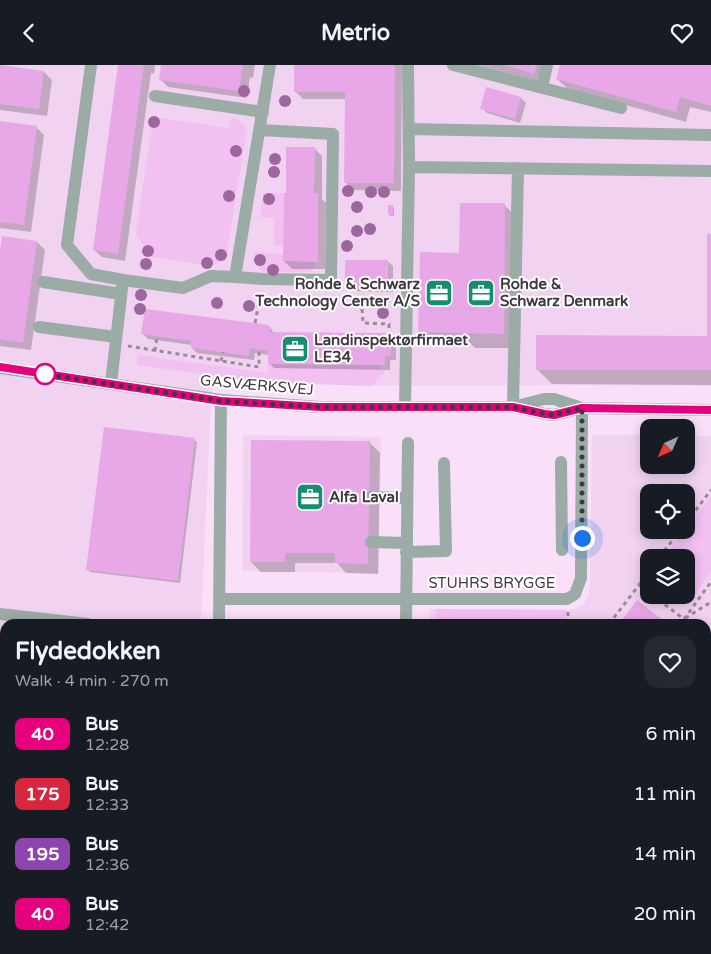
<!DOCTYPE html>
<meta charset="utf-8">
<style>
:root{--surface:#171b24;--page:#242831;--text:#f1f3f6;--muted:#9ea1a6}
body{margin:0;font-family:"Varela Round",sans-serif;background:var(--page);color:var(--text);height:100vh;display:flex;flex-direction:column;font-size:19px;white-space:nowrap}
*{box-sizing:border-box;margin:0}
p{font-size:16px;color:var(--muted)}
.icon{flex:none;width:28px;height:28px;fill:none;stroke:currentColor;stroke-width:2;stroke-linecap:round;stroke-linejoin:round}
.map{position:relative;flex:1;overflow:hidden}
.panel{position:absolute;left:0px;top:554px;width:711px;height:336px;display:flex;flex-direction:column;background:var(--surface);border-radius:15px 15px 0 0;box-shadow:0 2px 12px #0003}
.panel>*{flex:none}
.badge{padding:0 10px;border-radius:8px;font-size:18px;line-height:32px}
.needle{width:32px;rotate:225deg}
.buttons{position:absolute;left:640px;top:354px;display:grid;gap:10px}
.buttons a{display:grid;place-items:center;width:55px;height:55px;border-radius:10px;background:var(--surface);box-shadow:0 2px 12px #0003;font-size:25px}
.you{position:absolute;width:25px;height:25px;margin:-12px;border:4px solid #fff;border-radius:50%;background:#1a73e8;box-shadow:0 0 0 8px #1a73e833}
.map>.badge{position:absolute;translate:-50% -50%;box-shadow:0 0 0 2px #fff}
.round{display:grid;place-items:center;flex:none;width:52px;height:52px;border-radius:15px;background:var(--page)}
.summary{display:flex;align-items:center;justify-content:space-between;height:85px;padding:0 15px}
h1{font-size:24px;font-weight:700;line-height:38px}
ul{padding:0;list-style:none}
li{display:flex;align-items:center;gap:15px;height:60px;padding:0 15px}
li div{flex:1}
li b{display:block;font-size:19px}
li em{font-style:normal}
li .badge{min-width:55px;font-weight:700;text-align:center}
header{display:flex;justify-content:space-between;align-items:center;height:65px;padding:0 15px;background:var(--surface);font-size:22px;font-weight:700}
.map>svg:first-child{display:block}
.built{fill:#f2d2f1;fill-rule:evenodd}
.green{fill:#f3c0f2}
.water{fill:#ad71ad;stroke:#8d608d}
.shadow{fill:#0003}
.building{fill:#e8a8e7}
.lines{fill:none;stroke-linecap:round;stroke-linejoin:round}
.path{stroke:#9c8a9b;stroke-width:3;stroke-dasharray:4 4;stroke-linecap:butt}
.minor{stroke:#9baba5;stroke-width:12}
.tree{fill:#9d669e}
.line-casing{stroke:#fff;stroke-width:11}
.line{stroke:#e6007e;stroke-width:8}
.walk{stroke:#413741;stroke-width:5;stroke-dasharray:0 9}
.stop-dot{fill:#fff;stroke:#e6007e;stroke-width:2.5}
.labels{text-anchor:middle;dominant-baseline:central;stroke-width:4;stroke-linejoin:round;paint-order:stroke}
.poi-label{font-size:15px;font-weight:bold;fill:#413741;stroke:#fff;text-anchor:start}
.street-label{font-size:15px;fill:#413741;stroke:#fff}
</style>
<header><svg class="icon" aria-label="back" viewBox="0 0 24 24"><path d="M15 5l-7 7 7 7"/></svg>Metrio<svg class="icon" aria-label="heart" viewBox="0 0 24 24"><path d="M12 20l-8-8c-3-5 5-10 8-4 3-6 11-1 8 4z"/></svg></header>
<div class="map">
<svg width="711" height="889" viewBox="0 0 711 889">
<rect width="100%" height="100%" fill="#f9dff8"/>
<path class="built" d="M0,0H711V321L565,320L372,321L258,317L212,311L201,559H5V772L0,771Z
M243,370L381,372L379,508L242,506Z
M592,370H649V400H686V371H711V569L706,571V559H430V544L567,545L577,543L584,539L588,531L590,522ZM649,428H686V465H649ZM649,492H686V530H649Z
M711,636V889H536L531,885H706V642Z"/>
<path class="green" d="M153,52L229,63L231,52L236,53L247,63L226,193L213,201L151,192L136,169Z
M263,128H284L283,181L274,180V153L260,152Z
M255,187L283,189V196L314,197L315,203L310,207H263L253,197Z
M138,290L268,308V299L380,300V305H386L372,321L258,317L137,300Z
M711,431V507L694,530L686,524V492H664Z
M436,544L567,545L566,559H437Z"/>
<path class="water" d="M711,569V636L706,642V571Z
M0,771L5,772V885H521V889H0Z"/>
<path class="shadow" d="M120,0H155L154,9L151,8L125,196L102,192L94,185Z
M162,0H255L253,13L250,12L247,33L168,22L160,14Z
M296,0H402L401,126L353,125L345,117L346,34H303L295,26Z
M479,0H550L545,18Z
M561,0H711V47L690,42L686,57L568,24L557,14Z
M0,1L44,7L52,15L47,51L0,45Z
M487,24L521,33L526,38L520,58L487,48L482,43Z
M0,57L36,62L44,70L31,167L0,163Z
M314,83L322,91V134L326,138L325,204H292L284,196Z
M504,140L519,154L518,283H475L468,276L427,274L419,267L461,190Z
M392,141L394,143V151H391L389,149Z
M711,171V320L552,319L537,304L708,272Z
M37,177L45,185L31,285L0,281V195Z
M387,196L393,201V227L351,226L346,221Z
M269,261L274,268L385,270L390,275V278L396,283V295H390V305L274,303L269,298V290L255,288L254,295L197,288L192,283V280L148,274L143,269Z
M194,375L197,377L180,518L90,507L88,504Z
M369,377L380,388L378,509L346,508L337,498H295V507H261L251,497Z
M0,599L5,604V739L0,734Z
M706,640L711,644V763L706,770Z
M584,885H618L615,889H589Z"/>
<path class="building" d="M0,0L44,6L39,44L0,39Z
M118,0H144L118,189L93,185Z
M161,0H243L239,26L159,15Z
M294,0H395L394,118H344L345,27H294Z
M505,0H537L534,9Z
M560,0H711V41L680,32L676,47L556,14Z
M486,22L521,32L515,54L480,44Z
M0,56L37,61L24,160L0,157Z
M286,82H315L314,128H318V197L283,196L284,128H286Z
M460,138H505L504,269L418,267L420,187L459,188Z
M388,140H393V150H388Z
M707,169H711V305H536V270L707,271Z
M2,171L37,176L23,278L0,274V186Z
M345,195H388V222H345Z
M145,244L269,260L270,267L385,268V277H392L391,291H385V300L268,299V286L250,283L249,291L221,287L191,283V276L141,269Z
M104,362L195,373L178,516L86,505Z
M251,375L370,376L368,499L335,498V488H285V497H250Z
M637,535L668,559H619Z
M0,616L5,636V730L0,729Z
M706,639L711,642V730L706,736Z"/>
<g class="lines">
<path class="path" d="M362,244L363,258L389,259V277
M255,258L261,227
M128,281L259,302V284
M155,286L157,271
M221,296L223,287
M686,458L711,425
M659,492L681,465
M639,520L649,506
M652,530L684,554L711,517
M568,547V559
M609,559L639,520L649,527
M680,559L684,554L711,537
M706,661L711,655
M571,885L576,889
M676,885L682,889
M604,889L607,885
M655,889L658,885"/>
<path class="minor" d="M91,0L67,180L91,209L123,215L183,223L211,211L235,212L270,0
M453,0L621,43
M542,23L547,0
M155,31L263,47
M409,64L711,70
M409,102L711,106
M235,212L263,214L331,215L333,69L260,65
M43,217L121,229
M39,262L116,272
M0,303L221,335L320,342H513L544,334H554L582,343
M111,318L123,215
M405,342L409,102L408,0
M513,342L518,103
M515,342L545,349L554,350L582,343L711,345
M561,397L562,485
M371,432L407,433
M371,477L407,478
M406,487L446,486L444,398
M219,534H567L575,529L581,513L582,343
M0,549L88,559
M219,559L221,335
M406,559L408,378
M0,580L5,581"/>
</g>
<g class="tree">
<circle cx="244" cy="26" r="6"/>
<circle cx="285" cy="36" r="6"/>
<circle cx="154" cy="57" r="6"/>
<circle cx="236" cy="86" r="6"/>
<circle cx="275" cy="94" r="6"/>
<circle cx="274" cy="107" r="6"/>
<circle cx="348" cy="126" r="6"/>
<circle cx="371" cy="127" r="6"/>
<circle cx="384" cy="127" r="6"/>
<circle cx="229" cy="131" r="6"/>
<circle cx="269" cy="134" r="6"/>
<circle cx="357" cy="142" r="6"/>
<circle cx="370" cy="164" r="6"/>
<circle cx="357" cy="166" r="6"/>
<circle cx="347" cy="181" r="6"/>
<circle cx="148" cy="186" r="6"/>
<circle cx="221" cy="190" r="6"/>
<circle cx="260" cy="195" r="6"/>
<circle cx="207" cy="198" r="6"/>
<circle cx="146" cy="199" r="6"/>
<circle cx="273" cy="205" r="6"/>
<circle cx="141" cy="230" r="6"/>
<circle cx="217" cy="238" r="6"/>
<circle cx="249" cy="241" r="6"/>
<circle cx="140" cy="244" r="6"/>
<circle cx="383" cy="248" r="6"/>
</g>
<g class="lines">
<g class="line-casing">
<path id="line" d="M0,302L221,336L320,342H513L545,349L554,350L582,343L711,345"/>
</g>
<use href="#line" class="line"/>
<path class="walk" d="M45,309H43L221,336L320,342H513L545,349L554,350L582,343V473"/>
</g>
<defs>
<g id="office-square" transform="scale(1.4375)"><rect x="-9" y="-9" width="18" height="18" rx="4" fill="#178d6f" stroke="#fff"/><path d="M-6-3h4V-5.5h4V-3h4V5H-6ZM-1-4.5V-3h2v-1.5ZM-6 0V1H6V0Z" fill="#fff"/></g>
</defs>
<g fill-rule="evenodd">
<use href="#office-square" x="439" y="228"/>
<use href="#office-square" x="481" y="228"/>
<use href="#office-square" x="295" y="284"/>
<use href="#office-square" x="310" y="432"/>
</g>
<circle class="stop-dot" cx="45" cy="309" r="10"/>
<g class="labels">
<g class="poi-label">
<text x="420" y="219" text-anchor="end">Rohde &amp; Schwarz<tspan x="420" dy="17">Technology Center A/S</tspan></text>
<text x="500" y="219">Rohde &amp;<tspan x="500" dy="17">Schwarz Denmark</tspan></text>
<text x="314" y="275">Landinspektørfirmaet<tspan x="314" dy="17">LE34</tspan></text>
<text x="329" y="432">Alfa Laval</text>
</g>
<g class="street-label">
<text transform="translate(257 320) rotate(5)">GASVÆRKSVEJ</text>
<text x="492" y="518">STUHRS BRYGGE</text>
</g>
</g>
</svg>
<div class="buttons">
<a><svg class="needle" viewBox="-14 -14 28 28"><path d="M0-13l5 13h-10z" fill="#e53935"/><path d="M0 13l5-13h-10z" fill="#9ea1a6"/></svg></a>
<a><svg class="icon" aria-label="locate" viewBox="0 0 24 24"><circle cx="12" cy="12" r="6"/><path d="M12 2v4M12 18v4M2 12h4M18 12h4"/></svg></a>
<a><svg class="icon" aria-label="layers" viewBox="0 0 24 24"><path d="M12 4l9 5-9 5-9-5zM3 14l9 5 9-5"/></svg></a>
</div>
<div class="you" style="left:582px;top:473px"></div>
<section class="panel">
<div class="summary"><div><h1>Flydedokken</h1><p>Walk · 4 min · 270 m</p></div><a class="round"><svg class="icon" aria-label="heart" viewBox="0 0 24 24"><path d="M12 20l-8-8c-3-5 5-10 8-4 3-6 11-1 8 4z"/></svg></a></div>
<ul>
<li><span class="badge" style="background:#e6007e;color:#fff">40</span><div><b>Bus</b><p>12:28</p></div><em>6 min</em></li>
<li><span class="badge" style="background:#d7263d;color:#fff">175</span><div><b>Bus</b><p>12:33</p></div><em>11 min</em></li>
<li><span class="badge" style="background:#8e44ad;color:#fff">195</span><div><b>Bus</b><p>12:36</p></div><em>14 min</em></li>
<li><span class="badge" style="background:#e6007e;color:#fff">40</span><div><b>Bus</b><p>12:42</p></div><em>20 min</em></li>
</ul>
</section>
</div>
